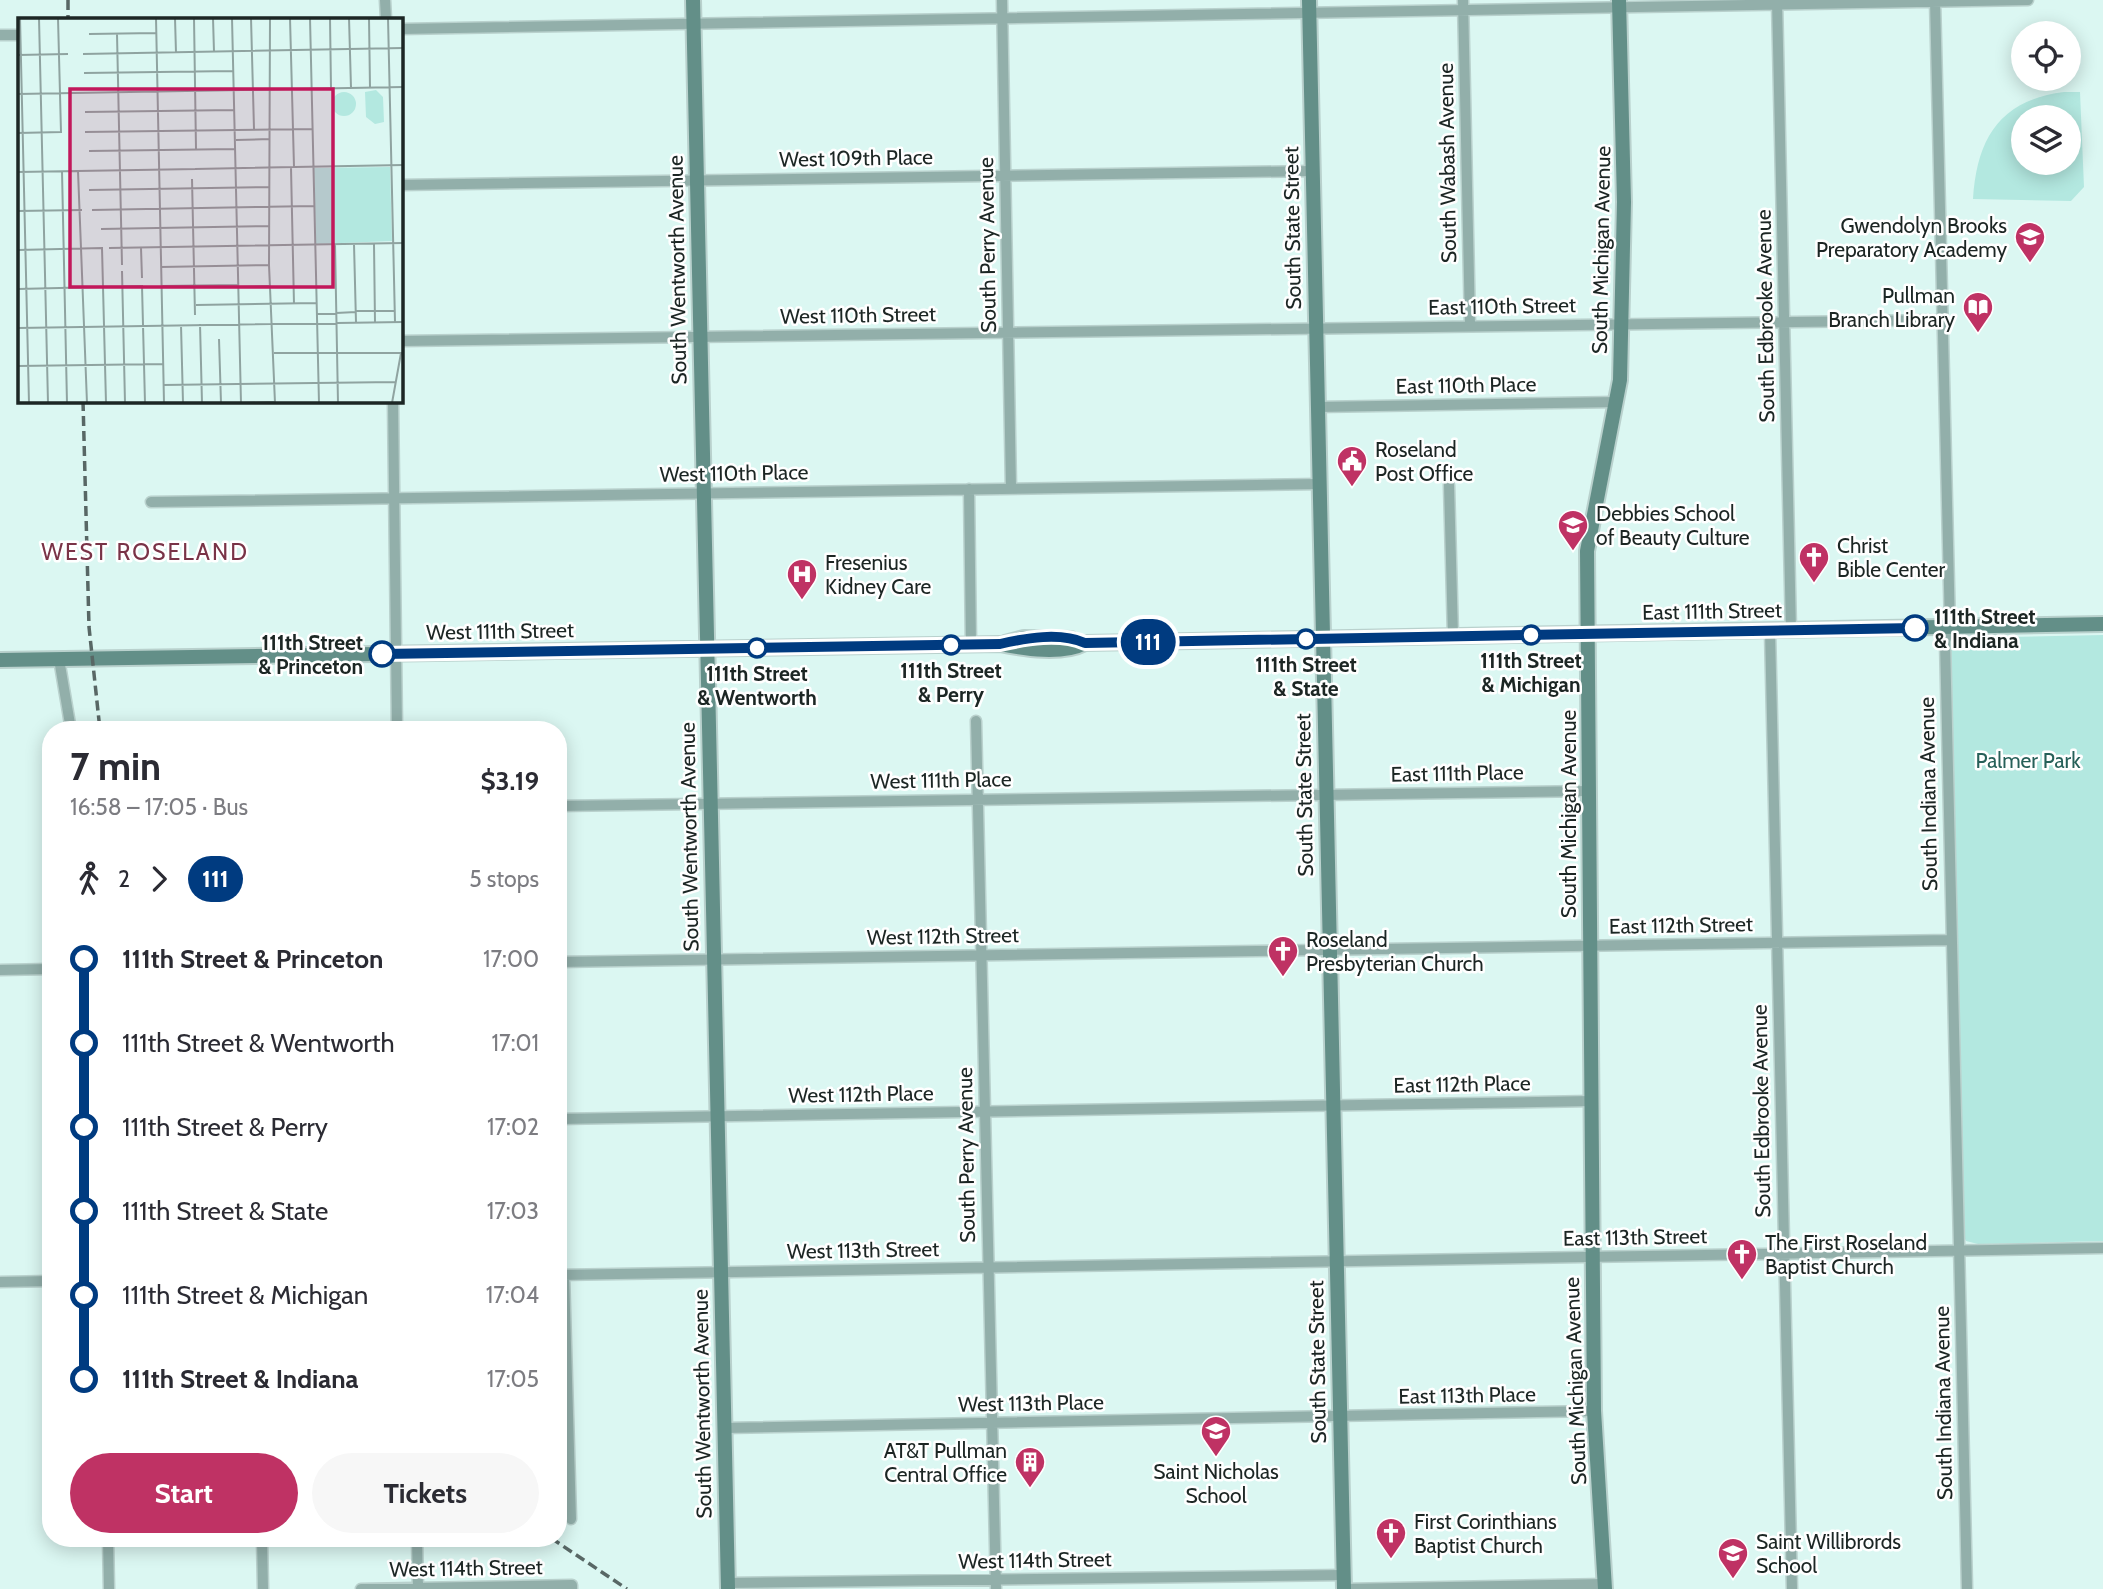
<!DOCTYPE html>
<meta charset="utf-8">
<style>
:root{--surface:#fff;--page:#f7f7f7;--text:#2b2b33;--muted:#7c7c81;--accent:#bf3264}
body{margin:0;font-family:Cabin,sans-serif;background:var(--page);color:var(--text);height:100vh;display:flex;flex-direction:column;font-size:26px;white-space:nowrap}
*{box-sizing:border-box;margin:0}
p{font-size:23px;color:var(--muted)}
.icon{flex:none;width:38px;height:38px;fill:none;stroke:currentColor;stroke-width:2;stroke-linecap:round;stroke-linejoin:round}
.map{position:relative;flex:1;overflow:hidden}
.drawer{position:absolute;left:42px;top:721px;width:525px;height:826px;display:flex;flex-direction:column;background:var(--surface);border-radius:28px;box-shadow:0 4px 18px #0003}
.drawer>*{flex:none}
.badge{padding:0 14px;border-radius:23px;font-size:24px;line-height:46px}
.controls{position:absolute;left:2011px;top:21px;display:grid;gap:14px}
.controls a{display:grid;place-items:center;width:70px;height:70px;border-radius:50%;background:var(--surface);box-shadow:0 4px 18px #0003;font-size:35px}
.map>.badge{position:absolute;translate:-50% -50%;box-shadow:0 0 0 4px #fff}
.legs{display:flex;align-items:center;gap:10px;height:77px;padding:0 28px;font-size:23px}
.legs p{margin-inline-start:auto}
.headline{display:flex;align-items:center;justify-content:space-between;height:119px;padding:0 28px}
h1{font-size:38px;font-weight:800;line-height:52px}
.primary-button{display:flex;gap:14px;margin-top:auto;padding:14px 28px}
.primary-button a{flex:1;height:80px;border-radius:42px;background:var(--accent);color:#fff;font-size:28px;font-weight:800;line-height:80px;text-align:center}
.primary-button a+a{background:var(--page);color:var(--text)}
ul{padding:0 28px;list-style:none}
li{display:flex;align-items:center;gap:24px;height:84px;font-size:26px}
li i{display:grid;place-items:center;width:10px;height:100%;margin:0 9px;background:currentColor}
li i::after{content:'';width:18px;height:18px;margin:-9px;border:5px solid;border-radius:50%;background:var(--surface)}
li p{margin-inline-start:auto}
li:first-child i{background:linear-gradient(#0000 50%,currentColor 0)}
li:last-child i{background:linear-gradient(currentColor 50%,#0000 0)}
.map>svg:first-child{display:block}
.green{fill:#b3e8e0;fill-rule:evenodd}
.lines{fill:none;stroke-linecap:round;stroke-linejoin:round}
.street-casing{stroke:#b9d1cd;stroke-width:13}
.secondary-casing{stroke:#b9d1cd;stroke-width:18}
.street{stroke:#92afaa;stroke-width:10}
.secondary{stroke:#638f88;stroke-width:14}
.rail{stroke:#586765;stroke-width:3.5;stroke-dasharray:10 5;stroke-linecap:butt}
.line-1-casing{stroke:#fff;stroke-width:16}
.line-1{stroke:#003b80;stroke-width:10}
.stop-1-dot{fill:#fff;stroke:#003b80;stroke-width:3.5}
.labels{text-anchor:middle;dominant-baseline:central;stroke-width:5;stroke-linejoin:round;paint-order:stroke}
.street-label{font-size:21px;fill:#1c2624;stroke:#fff}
.poi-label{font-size:21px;fill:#1c2624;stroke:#fff;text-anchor:start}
.stop-label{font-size:21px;font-weight:bold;fill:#1c2624;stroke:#fff}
.park-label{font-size:21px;fill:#266059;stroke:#fff}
.neighbourhood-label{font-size:23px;letter-spacing:2px;fill:#793347;stroke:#fff}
.inset-road{fill:none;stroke:#8fa3a0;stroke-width:2}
.view{fill:#c2185b;fill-opacity:0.15;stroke:#c2185b;stroke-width:3.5}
.inset-edge{fill:none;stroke:#1c2624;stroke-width:3.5}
</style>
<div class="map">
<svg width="2103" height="1589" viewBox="0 0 2103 1589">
<rect width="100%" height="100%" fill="#dbf7f2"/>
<path class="green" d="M2064,92H2080L2084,187L2071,201L1973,199C1977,138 2000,100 2064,92ZM2068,117V163H2023V117Z
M2103,635V1241L1978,1244L1966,1241L1962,1233L1950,644L1955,639L1964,638Z"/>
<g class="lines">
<g class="street-casing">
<path id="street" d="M385,0L386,19
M1002,0L1011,488
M1463,0L1470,325
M1935,0L1950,628L1945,641L1967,1589
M1777,1L1791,631
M401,29L2028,0
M0,35H19
M401,185L1312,171
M401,341L1941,320
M393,401L397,730
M1317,407L1616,402
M1449,485L1453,636
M969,489L971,645
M151,502L1319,484
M1770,631L1792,1589
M59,659L71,730
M976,721L996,1589
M558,806L1589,791
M558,962L1950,940
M0,970L51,969
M558,1119L1591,1101
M558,1275L2103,1248
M564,1275L571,1519
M0,1282L51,1281
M724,1428L1594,1411
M108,1538L109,1589
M262,1538L263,1589
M417,1538L418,1589
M727,1583L1343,1575
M361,1589L572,1585V1589
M1344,1589L1605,1584"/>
</g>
<g class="secondary-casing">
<path id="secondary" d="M693,0L728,1589
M1309,0L1344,1589
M1005,643L1024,638L1071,639
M0,660L1000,644C1025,649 1062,655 1085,643L2103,624
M1605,1589L1594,1411L1587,551L1620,380L1624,202L1619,0"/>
</g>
<use href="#street" class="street"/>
<use href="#secondary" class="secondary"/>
<path class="rail" d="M68,0V19
M83,401L89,627L100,730
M551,1538L627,1589"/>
</g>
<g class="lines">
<g class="line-1-casing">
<path id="line-1" d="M382,654L1000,644C1026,638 1060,632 1085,643L1915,628"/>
</g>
<use href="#line-1" class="line-1"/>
</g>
<defs>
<g id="school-pin" transform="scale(1.575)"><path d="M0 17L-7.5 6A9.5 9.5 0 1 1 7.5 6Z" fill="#bf3264" stroke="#fff"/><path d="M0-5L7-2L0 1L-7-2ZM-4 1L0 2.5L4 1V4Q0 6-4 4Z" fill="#fff"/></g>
<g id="library-pin" transform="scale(1.575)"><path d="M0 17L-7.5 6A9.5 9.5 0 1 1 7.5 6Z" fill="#bf3264" stroke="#fff"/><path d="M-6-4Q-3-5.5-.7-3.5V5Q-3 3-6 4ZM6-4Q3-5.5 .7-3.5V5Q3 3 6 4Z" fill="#fff"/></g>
<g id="civic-pin" transform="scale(1.575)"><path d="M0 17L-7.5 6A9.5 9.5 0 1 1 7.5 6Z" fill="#bf3264" stroke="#fff"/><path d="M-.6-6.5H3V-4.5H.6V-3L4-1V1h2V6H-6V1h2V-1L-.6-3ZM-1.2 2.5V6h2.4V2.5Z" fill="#fff"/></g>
<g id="church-pin" transform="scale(1.575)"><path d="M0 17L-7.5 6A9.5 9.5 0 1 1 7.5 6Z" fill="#bf3264" stroke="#fff"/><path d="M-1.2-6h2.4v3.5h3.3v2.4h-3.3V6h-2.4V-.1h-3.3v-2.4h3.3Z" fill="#fff"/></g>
<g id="hospital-pin" transform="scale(1.575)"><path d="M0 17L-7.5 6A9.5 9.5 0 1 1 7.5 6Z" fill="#bf3264" stroke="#fff"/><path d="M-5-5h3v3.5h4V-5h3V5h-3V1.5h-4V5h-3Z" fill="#fff"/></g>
<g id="building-pin" transform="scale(1.575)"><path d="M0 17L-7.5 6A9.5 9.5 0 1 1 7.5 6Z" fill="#bf3264" stroke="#fff"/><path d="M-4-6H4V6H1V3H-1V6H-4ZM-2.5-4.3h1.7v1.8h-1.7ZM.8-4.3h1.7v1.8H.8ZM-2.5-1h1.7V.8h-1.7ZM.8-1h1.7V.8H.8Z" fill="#fff"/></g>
</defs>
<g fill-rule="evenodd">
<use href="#school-pin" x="2030" y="237"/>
<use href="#library-pin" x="1978" y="307"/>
<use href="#civic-pin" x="1352" y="461"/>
<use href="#school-pin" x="1573" y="525"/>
<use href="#church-pin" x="1814" y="557"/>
<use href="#hospital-pin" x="802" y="574"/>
<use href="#church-pin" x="1283" y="951"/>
<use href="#church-pin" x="1742" y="1254"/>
<use href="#school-pin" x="1216" y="1431"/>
<use href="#building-pin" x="1030" y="1462"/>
<use href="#church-pin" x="1391" y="1533"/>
<use href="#school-pin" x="1733" y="1553"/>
</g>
<g class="stop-1-dot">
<circle cx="1915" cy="628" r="12"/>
<circle cx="1531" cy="635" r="9"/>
<circle cx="1306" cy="639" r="9"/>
<circle cx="951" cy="645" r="9"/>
<circle cx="757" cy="648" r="9"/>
<circle cx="382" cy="654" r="12"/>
</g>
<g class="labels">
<g class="street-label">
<text transform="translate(856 158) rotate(-1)">West 109th Place</text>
<text transform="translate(1447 163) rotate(-91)">South Wabash Avenue</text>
<text transform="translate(1292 228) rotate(-91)">South State Street</text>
<text transform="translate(987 245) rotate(-91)">South Perry Avenue</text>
<text transform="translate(1601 250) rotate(-89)">South Michigan Avenue</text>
<text transform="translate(677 270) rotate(-91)">South Wentworth Avenue</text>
<text transform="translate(1502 306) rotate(-1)">East 110th Street</text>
<text transform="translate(858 315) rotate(-1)">West 110th Street</text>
<text transform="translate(1765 316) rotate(-91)">South Edbrooke Avenue</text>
<text transform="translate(1466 385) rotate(-1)">East 110th Place</text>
<text transform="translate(734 473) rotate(-1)">West 110th Place</text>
<text transform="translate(1712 611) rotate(-1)">East 111th Street</text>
<text transform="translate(500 631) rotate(-1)">West 111th Street</text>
<text transform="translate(1457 773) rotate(-1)">East 111th Place</text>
<text transform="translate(941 780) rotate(-1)">West 111th Place</text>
<text transform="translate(1928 794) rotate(-91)">South Indiana Avenue</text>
<text transform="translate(1304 795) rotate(-91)">South State Street</text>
<text transform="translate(1568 814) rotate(-90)">South Michigan Avenue</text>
<text transform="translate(689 837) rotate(-91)">South Wentworth Avenue</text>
<text transform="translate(1681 925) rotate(-1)">East 112th Street</text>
<text transform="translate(943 936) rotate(-1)">West 112th Street</text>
<text transform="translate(1462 1084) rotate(-1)">East 112th Place</text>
<text transform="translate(861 1094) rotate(-1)">West 112th Place</text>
<text transform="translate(1761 1111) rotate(-91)">South Edbrooke Avenue</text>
<text transform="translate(966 1155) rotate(-91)">South Perry Avenue</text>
<text transform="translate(1635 1237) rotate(-1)">East 113th Street</text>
<text transform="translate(863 1250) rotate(-1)">West 113th Street</text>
<text transform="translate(1317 1362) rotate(-91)">South State Street</text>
<text transform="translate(1575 1381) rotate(-92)">South Michigan Avenue</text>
<text transform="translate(1467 1395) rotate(-1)">East 113th Place</text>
<text transform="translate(1031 1403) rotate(-1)">West 113th Place</text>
<text transform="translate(1943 1403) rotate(-91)">South Indiana Avenue</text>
<text transform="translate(702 1404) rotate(-91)">South Wentworth Avenue</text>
<text transform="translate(1035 1560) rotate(-1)">West 114th Street</text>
<text transform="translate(466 1568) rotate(-1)">West 114th Street</text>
</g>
<g class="poi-label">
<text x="2007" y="225" text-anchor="end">Gwendolyn Brooks<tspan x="2007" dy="24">Preparatory Academy</tspan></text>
<text x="1955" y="295" text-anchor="end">Pullman<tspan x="1955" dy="24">Branch Library</tspan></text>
<text x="1375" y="449">Roseland<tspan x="1375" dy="24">Post Office</tspan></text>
<text x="1596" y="513">Debbies School<tspan x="1596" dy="24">of Beauty Culture</tspan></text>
<text x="1837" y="545">Christ<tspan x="1837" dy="24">Bible Center</tspan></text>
<text x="825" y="562">Fresenius<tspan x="825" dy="24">Kidney Care</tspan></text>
<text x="1306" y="939">Roseland<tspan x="1306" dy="24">Presbyterian Church</tspan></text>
<text x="1765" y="1242">The First Roseland<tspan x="1765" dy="24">Baptist Church</tspan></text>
<text x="1007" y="1450" text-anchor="end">AT&amp;T Pullman<tspan x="1007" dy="24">Central Office</tspan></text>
<text x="1216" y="1471" text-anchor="middle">Saint Nicholas<tspan x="1216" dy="24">School</tspan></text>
<text x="1414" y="1521">First Corinthians<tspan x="1414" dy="24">Baptist Church</tspan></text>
<text x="1756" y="1541">Saint Willibrords<tspan x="1756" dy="24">School</tspan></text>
</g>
<g class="stop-label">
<text x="1934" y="616" text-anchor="start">111th Street<tspan x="1934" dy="24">&amp; Indiana</tspan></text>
<text x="363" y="642" text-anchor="end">111th Street<tspan x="363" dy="24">&amp; Princeton</tspan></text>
<text x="1531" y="660">111th Street<tspan x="1531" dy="24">&amp; Michigan</tspan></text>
<text x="1306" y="664">111th Street<tspan x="1306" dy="24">&amp; State</tspan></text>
<text x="951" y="670">111th Street<tspan x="951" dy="24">&amp; Perry</tspan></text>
<text x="757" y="673">111th Street<tspan x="757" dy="24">&amp; Wentworth</tspan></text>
</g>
<g class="park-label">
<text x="2028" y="760">Palmer Park</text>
</g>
<g class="neighbourhood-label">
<text x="145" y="552">WEST ROSELAND</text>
</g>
</g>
<g transform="translate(18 18)">
<rect width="385" height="385" fill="#dbf7f2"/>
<path d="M358,72L365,79L366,104L357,106L348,99L347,74ZM314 86a12 12 0 1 1 24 0a12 12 0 1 1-24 0ZM372,149L374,223L298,226L296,150Z" fill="#b3e8e0"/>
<path class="inset-road" d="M2,0L11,385M21,0L30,385M138,0L146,385M157,0L158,35M176,0L178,131M195,0L196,34M214,0L223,385M233,0L236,111M252,0L251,247L257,385M272,0L276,149M292,0L301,385M312,0L313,71M331,0L333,70M351,0L352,70M370,0L377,304M71,16L138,15M99,16L104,247M65,36L385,30M0,37L50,36M66,55L215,53M0,76L385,69M67,94L216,92M67,114L294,111M0,115L43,114L40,0M218,122L252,121M71,133L217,131M273,150L276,286M177,151L385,147M44,153L49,385M60,153L69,385M0,154L179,151M174,161L177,297M71,172L251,169M74,192L296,188M0,193L64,192M83,211L251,208M317,226L320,385M336,226L338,304M356,226L357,304M91,230L385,225M123,230L124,260M0,232L84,230L88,385M143,249L251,247M104,253L107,385M143,268L220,267M220,269L253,268M0,271L124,268L127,385M178,287L298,285M338,293H377M298,296L338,294M182,306L184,385M163,307L165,385M0,310L385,304M201,321L203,385M256,335H385M0,348L145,346M145,367L378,364M225,385L257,384M374,385L383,335"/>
<path class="view" d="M52,71H315V269H52Z"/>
<rect width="385" height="385" class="inset-edge"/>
</g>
</svg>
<div class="controls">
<a><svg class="icon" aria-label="locate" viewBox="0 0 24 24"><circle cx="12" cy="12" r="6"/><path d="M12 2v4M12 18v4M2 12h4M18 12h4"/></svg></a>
<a><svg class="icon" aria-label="layers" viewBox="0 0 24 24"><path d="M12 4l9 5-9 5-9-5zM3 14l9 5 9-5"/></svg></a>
</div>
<b class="badge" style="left:1148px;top:642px;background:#003b80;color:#fff">111</b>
<section class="drawer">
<div class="headline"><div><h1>7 min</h1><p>16:58 – 17:05 · Bus</p></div><b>$3.19</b></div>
<div class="legs"><svg class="icon" aria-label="walk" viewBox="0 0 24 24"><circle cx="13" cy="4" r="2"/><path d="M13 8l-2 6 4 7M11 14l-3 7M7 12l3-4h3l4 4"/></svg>2<svg class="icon" aria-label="forward" viewBox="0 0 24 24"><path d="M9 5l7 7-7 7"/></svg><b class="badge" style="background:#003b80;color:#fff">111</b><p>5 stops</p></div>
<ul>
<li><i style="color:#003b80"></i><b>111th Street &amp; Princeton</b><p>17:00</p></li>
<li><i style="color:#003b80"></i><span>111th Street &amp; Wentworth</span><p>17:01</p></li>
<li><i style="color:#003b80"></i><span>111th Street &amp; Perry</span><p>17:02</p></li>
<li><i style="color:#003b80"></i><span>111th Street &amp; State</span><p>17:03</p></li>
<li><i style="color:#003b80"></i><span>111th Street &amp; Michigan</span><p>17:04</p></li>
<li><i style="color:#003b80"></i><b>111th Street &amp; Indiana</b><p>17:05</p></li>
</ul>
<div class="primary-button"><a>Start</a><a>Tickets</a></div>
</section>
</div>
